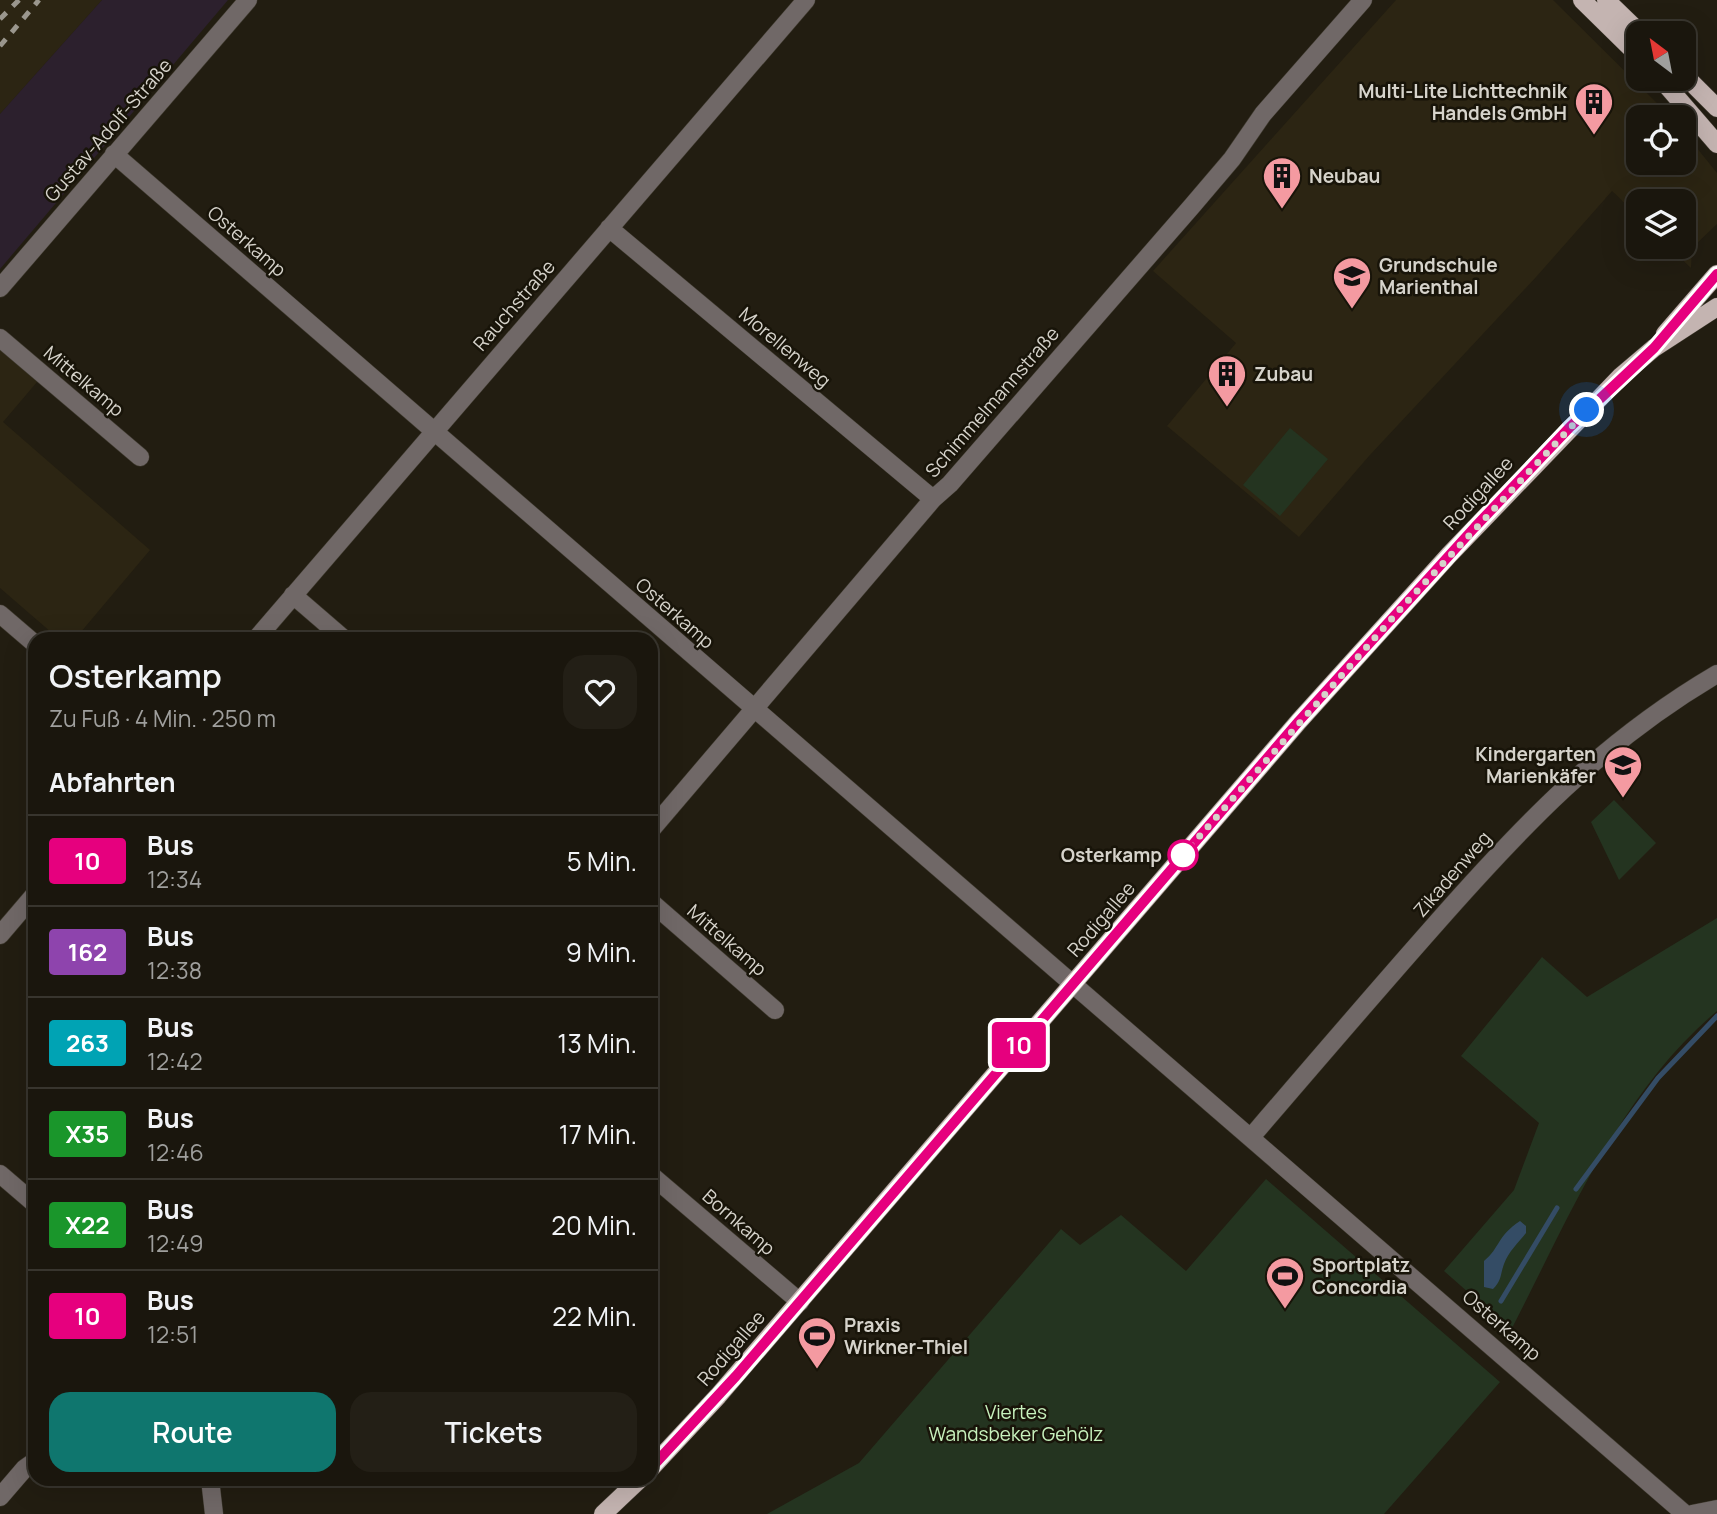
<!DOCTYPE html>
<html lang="de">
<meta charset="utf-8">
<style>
:root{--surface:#1a160d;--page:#231f16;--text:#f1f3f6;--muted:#9f9f9d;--line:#38352e;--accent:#0f766e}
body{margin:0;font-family:Manrope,sans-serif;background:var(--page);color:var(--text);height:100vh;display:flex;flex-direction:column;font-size:26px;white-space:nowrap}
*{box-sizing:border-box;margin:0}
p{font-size:23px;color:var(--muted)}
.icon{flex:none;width:38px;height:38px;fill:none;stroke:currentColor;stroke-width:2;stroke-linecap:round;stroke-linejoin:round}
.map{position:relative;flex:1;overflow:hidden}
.sheet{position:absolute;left:28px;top:632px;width:630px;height:854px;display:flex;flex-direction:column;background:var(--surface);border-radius:21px;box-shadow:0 7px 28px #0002,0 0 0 2px var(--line)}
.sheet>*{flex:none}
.badge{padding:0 14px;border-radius:5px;font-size:24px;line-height:46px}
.needle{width:46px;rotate:328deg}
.tools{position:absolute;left:1626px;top:21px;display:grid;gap:14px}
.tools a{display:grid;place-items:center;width:70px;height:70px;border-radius:14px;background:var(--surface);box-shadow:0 7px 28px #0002,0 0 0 2px var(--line);font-size:35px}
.you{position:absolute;width:35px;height:35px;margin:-18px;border:5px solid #fff;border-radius:50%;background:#1a73e8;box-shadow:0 0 0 10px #1a73e833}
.map>.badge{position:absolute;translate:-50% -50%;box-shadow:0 0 0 4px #fff}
h2{padding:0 21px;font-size:26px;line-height:63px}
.round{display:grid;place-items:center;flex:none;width:74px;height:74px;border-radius:21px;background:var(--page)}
.summary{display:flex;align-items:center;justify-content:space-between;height:119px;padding:0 21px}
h1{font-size:33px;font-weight:600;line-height:52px}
.cta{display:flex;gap:14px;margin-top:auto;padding:14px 21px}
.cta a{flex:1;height:80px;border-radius:21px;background:var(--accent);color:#fff;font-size:28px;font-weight:600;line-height:80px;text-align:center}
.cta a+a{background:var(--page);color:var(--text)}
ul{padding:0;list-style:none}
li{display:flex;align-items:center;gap:21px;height:91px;padding:0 21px;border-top:2px solid var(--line)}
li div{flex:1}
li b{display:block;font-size:26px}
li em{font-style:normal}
li .badge{min-width:77px;font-weight:700;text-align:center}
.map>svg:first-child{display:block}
.built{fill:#2c2513}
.industrial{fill:#2c202d}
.green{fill:#243420}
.water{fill:#344c65}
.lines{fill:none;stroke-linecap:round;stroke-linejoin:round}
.stream{stroke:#344c65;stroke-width:5}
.minor-casing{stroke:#3f3a2f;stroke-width:19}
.major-casing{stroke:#3f3a2f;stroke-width:19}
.minor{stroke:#706867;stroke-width:18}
.major{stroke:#c4b4b1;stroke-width:18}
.rail{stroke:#9a968d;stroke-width:5;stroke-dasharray:9 9;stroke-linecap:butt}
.line-casing{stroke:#fff;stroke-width:16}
.line{stroke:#e6007e;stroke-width:10}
.walk{stroke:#d6d3cb;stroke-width:7;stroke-dasharray:0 12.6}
.stop-dot{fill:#fff;stroke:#e6007e;stroke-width:3.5}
.labels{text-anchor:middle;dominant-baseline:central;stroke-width:5;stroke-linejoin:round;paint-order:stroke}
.poi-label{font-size:19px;font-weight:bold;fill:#d6d3cb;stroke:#181409;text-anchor:start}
.street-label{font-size:19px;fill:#d6d3cb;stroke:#181409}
.stop-label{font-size:19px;font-weight:bold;fill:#d6d3cb;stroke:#181409;text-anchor:end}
.park-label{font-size:19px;fill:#c7f1bd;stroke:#181409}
</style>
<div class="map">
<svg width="1717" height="1514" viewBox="0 0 1717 1514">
<rect width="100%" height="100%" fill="#221d11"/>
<path class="built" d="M0,0H102L0,114Z
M1396,0H1553L1671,117H1638V163H1684V132L1717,173V224L1692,248L1691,268L1669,247H1684V201H1638V216L1612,191L1537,276L1369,456L1299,537L1167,426L1236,343L1153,271Z
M0,349L37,382L3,422L150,550L75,639H59L0,588Z"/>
<path class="industrial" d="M102,0H228L0,269V114Z"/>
<path class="green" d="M1290,428L1328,459L1280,516L1243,485Z
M1614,800L1656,843L1619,880L1591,822Z
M1717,918V1011C1620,1092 1568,1220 1511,1330L1444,1271L1514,1190L1539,1123L1461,1056L1542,957L1587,997Z
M1266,1179L1500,1382L1384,1514H767L859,1463L1061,1229L1080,1245L1121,1215L1186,1271Z"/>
<path class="water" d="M1520,1221L1526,1226V1233C1518,1243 1509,1251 1504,1264C1500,1275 1502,1280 1493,1289L1484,1287V1261C1500,1248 1497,1236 1520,1221Z"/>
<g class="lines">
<path class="stream" d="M1576,1189L1658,1078L1717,1016
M1501,1301L1557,1208"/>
<g class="minor-casing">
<path id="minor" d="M114,154L1685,1514
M609,228L933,499
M0,288L248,0
M0,338L140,457
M293,595L344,639
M0,614L35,644
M256,639L806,0
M651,830L933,499L950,484L1192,206L1232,159L1263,114L1363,0
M651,902L775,1010
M0,935L35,894
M1252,1136C1312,1066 1372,996 1433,927C1520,828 1601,742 1717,674
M0,1174L35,1204
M651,1175L800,1302
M210,1479L214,1514
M0,1497L25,1468L35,1461
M1692,1514L1717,1509"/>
</g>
<g class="major-casing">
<path id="major" d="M1582,0L1638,55
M1606,0L1640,33
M1684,75L1717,108
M1661,79L1717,144
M1665,334L1717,274
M651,1468L718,1396L1299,721L1449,555L1621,376L1654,348L1717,307
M603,1514L640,1479"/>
</g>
<use href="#minor" class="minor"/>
<use href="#major" class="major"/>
<path class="rail" d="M0,19L19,0
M0,46L39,0"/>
</g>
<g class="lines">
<g class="line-casing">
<path id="line" d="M651,1468L736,1376L1299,721L1475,527L1570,427L1654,348L1717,274"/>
</g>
<use href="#line" class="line"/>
<path class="walk" d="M1183,855L1403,606L1587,410"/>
</g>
<defs>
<g id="building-pin" transform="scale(2.0125)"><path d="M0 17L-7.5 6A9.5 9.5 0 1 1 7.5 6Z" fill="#f49aa1" stroke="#181409"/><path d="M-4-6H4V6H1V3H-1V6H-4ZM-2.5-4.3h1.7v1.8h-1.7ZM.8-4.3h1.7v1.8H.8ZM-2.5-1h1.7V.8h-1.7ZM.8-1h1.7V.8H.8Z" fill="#111"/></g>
<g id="school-pin" transform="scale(2.0125)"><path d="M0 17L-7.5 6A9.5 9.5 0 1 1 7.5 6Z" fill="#f49aa1" stroke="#181409"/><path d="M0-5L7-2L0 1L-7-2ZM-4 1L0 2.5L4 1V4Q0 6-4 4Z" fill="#111"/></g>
<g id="stadium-pin" transform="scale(2.0125)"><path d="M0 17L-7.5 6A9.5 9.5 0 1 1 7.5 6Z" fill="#f49aa1" stroke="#181409"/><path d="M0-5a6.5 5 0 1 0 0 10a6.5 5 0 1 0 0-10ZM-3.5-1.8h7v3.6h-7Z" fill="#111"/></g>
</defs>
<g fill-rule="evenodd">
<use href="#building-pin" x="1594" y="102"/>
<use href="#building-pin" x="1282" y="176"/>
<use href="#school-pin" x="1352" y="276"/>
<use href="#building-pin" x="1227" y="374"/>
<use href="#school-pin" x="1623" y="765"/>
<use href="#stadium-pin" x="1285" y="1276"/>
<use href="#stadium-pin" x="817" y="1336"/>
</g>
<circle class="stop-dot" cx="1183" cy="855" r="14"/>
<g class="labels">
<g class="poi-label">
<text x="1567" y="91" text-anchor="end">Multi-Lite Lichttechnik<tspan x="1567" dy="22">Handels GmbH</tspan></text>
<text x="1309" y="176">Neubau</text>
<text x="1379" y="265">Grundschule<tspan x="1379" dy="22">Marienthal</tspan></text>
<text x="1254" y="374">Zubau</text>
<text x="1596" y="754" text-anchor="end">Kindergarten<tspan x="1596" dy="22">Marienkäfer</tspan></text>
<text x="1312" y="1265">Sportplatz<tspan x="1312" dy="22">Concordia</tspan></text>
<text x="844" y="1325">Praxis<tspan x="844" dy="22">Wirkner-Thiel</tspan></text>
</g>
<g class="street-label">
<text transform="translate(108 130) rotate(-49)">Gustav-Adolf-Straße</text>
<text transform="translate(247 241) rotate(41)">Osterkamp</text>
<text transform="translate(514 305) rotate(-49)">Rauchstraße</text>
<text transform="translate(785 347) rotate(40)">Morellenweg</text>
<text transform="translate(84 381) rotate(40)">Mittelkamp</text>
<text transform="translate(992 402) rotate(-49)">Schimmelmannstraße</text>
<text transform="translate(1478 493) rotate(-47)">Rodigallee</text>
<text transform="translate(675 613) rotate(41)">Osterkamp</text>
<text transform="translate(1452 874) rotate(-49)">Zikadenweg</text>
<text transform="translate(1101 919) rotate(-49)">Rodigallee</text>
<text transform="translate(727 940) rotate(41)">Mittelkamp</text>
<text transform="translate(739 1222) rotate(41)">Bornkamp</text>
<text transform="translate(1502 1325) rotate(41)">Osterkamp</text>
<text transform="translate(731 1348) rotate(-49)">Rodigallee</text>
</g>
<g class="stop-label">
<text x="1162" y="855">Osterkamp</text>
</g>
<g class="park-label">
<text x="1016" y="1412">Viertes<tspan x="1016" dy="22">Wandsbeker Gehölz</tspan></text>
</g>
</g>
</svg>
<div class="tools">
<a><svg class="needle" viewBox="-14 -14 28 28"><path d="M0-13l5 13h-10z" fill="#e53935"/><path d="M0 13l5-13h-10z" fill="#9f9f9d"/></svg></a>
<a><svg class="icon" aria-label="locate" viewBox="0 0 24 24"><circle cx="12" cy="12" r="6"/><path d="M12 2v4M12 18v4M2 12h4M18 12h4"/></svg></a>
<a><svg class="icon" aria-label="layers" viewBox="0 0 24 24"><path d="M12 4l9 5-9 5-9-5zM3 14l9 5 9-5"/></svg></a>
</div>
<div class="you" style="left:1587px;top:410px"></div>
<b class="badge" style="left:1019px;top:1045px;background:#e6007e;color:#fff">10</b>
<section class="sheet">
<div class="summary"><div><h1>Osterkamp</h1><p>Zu Fuß · 4 Min. · 250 m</p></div><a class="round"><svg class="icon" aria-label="heart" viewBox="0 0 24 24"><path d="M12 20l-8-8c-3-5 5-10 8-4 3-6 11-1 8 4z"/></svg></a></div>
<h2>Abfahrten</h2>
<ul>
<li><span class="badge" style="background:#e6007e;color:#fff">10</span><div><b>Bus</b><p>12:34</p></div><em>5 Min.</em></li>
<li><span class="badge" style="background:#8e44ad;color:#fff">162</span><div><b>Bus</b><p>12:38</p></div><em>9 Min.</em></li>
<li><span class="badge" style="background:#00a3b4;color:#fff">263</span><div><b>Bus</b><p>12:42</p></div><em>13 Min.</em></li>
<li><span class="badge" style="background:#1a962b;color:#fff">X35</span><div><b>Bus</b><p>12:46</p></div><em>17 Min.</em></li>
<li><span class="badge" style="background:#1a962b;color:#fff">X22</span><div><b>Bus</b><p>12:49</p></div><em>20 Min.</em></li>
<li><span class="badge" style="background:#e6007e;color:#fff">10</span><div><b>Bus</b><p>12:51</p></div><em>22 Min.</em></li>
</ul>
<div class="cta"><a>Route</a><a>Tickets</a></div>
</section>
</div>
